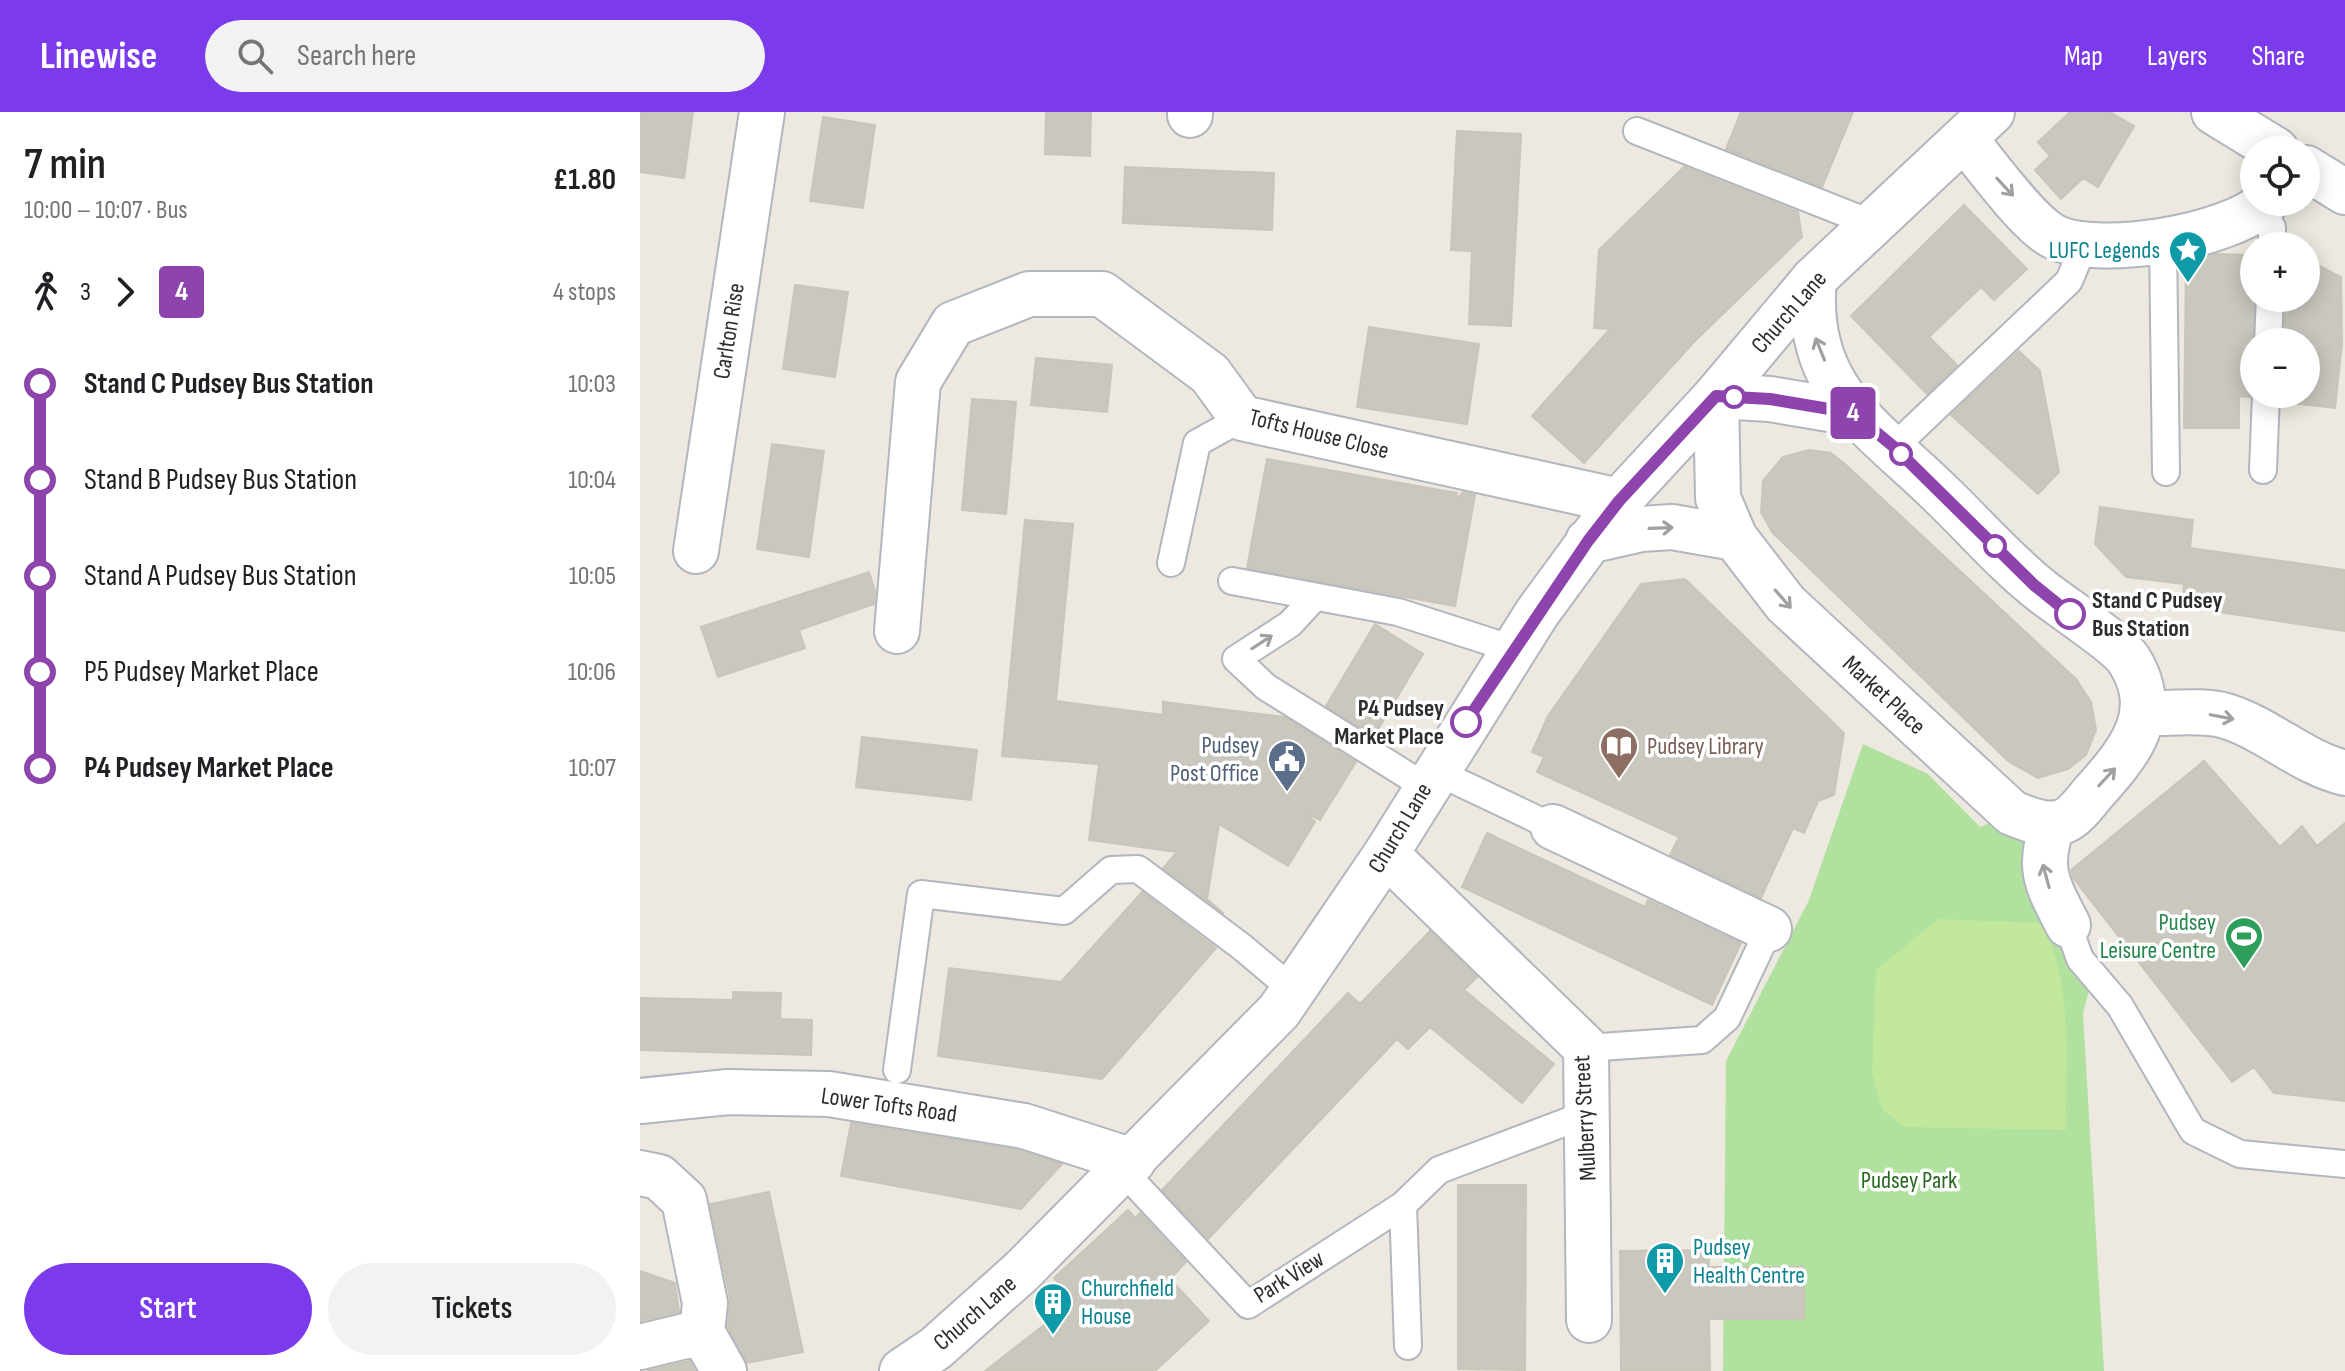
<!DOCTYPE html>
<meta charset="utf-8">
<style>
:root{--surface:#fff;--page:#f2f2f2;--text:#202124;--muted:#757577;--accent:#7c3aed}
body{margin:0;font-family:"Sofia Sans Condensed",sans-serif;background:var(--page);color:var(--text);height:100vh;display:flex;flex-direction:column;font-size:30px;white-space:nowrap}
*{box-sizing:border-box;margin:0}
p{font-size:26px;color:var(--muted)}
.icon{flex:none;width:44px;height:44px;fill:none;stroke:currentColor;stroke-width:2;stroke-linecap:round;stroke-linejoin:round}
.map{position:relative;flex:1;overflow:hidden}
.details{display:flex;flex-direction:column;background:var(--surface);width:640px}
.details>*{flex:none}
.badge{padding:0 16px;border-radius:6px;font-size:28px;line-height:52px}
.controls{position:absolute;left:1600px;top:24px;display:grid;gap:16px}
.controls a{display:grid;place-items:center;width:80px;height:80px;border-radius:50%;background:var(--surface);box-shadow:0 4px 20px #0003;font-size:40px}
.map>.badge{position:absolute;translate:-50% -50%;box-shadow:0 0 0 4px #fff}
.legs{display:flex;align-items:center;gap:12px;height:88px;padding:0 24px;font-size:26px}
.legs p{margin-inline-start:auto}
.headline{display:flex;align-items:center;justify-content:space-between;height:136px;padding:0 24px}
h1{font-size:44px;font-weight:600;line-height:60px}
.primary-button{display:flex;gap:16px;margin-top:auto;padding:16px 24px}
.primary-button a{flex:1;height:92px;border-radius:48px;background:var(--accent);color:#fff;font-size:32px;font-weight:600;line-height:92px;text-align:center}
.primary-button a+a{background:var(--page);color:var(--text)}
ul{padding:0 24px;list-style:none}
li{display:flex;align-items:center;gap:28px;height:96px;font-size:30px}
li i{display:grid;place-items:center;width:12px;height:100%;margin:0 10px;background:currentColor}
li i::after{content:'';width:20px;height:20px;margin:-10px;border:6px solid;border-radius:50%;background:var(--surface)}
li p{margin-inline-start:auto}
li:first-child i{background:linear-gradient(#0000 50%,currentColor 0)}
li:last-child i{background:linear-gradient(currentColor 50%,#0000 0)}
header{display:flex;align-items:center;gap:48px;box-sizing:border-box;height:112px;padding:0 40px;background:var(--accent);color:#fff}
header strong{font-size:38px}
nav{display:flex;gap:44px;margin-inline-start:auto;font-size:28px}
.search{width:560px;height:72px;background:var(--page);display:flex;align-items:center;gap:20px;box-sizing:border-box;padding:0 28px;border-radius:44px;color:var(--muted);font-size:30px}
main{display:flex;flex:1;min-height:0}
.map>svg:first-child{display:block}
.green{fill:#b1e19f}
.pitch{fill:#c1e89c}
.building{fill:#c9c7be;stroke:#c9c5b9;stroke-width:2}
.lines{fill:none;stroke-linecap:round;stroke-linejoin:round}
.lane-casing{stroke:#b3b5bf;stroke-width:30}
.street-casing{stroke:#b3b5bf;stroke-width:48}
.secondary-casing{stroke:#b3b5bf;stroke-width:48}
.lane{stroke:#fff;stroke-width:26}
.street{stroke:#fff;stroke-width:44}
.secondary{stroke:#fff;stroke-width:44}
.oneway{stroke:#a0a0a0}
.line-1-casing{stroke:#fff;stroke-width:18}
.line-1{stroke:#8e44ad;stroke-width:12}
.stop-1-dot{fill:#fff;stroke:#8e44ad;stroke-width:4}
.labels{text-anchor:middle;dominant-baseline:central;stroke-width:7;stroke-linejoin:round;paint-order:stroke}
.culture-label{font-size:24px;fill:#0d838f;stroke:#fff;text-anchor:start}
.street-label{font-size:24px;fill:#2d2d2d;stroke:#fff}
.stop-label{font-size:24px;font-weight:bold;fill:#2d2d2d;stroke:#fff;text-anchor:start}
.service-label{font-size:24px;fill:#4e5e75;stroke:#fff;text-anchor:end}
.education-label{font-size:24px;fill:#785e54;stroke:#fff;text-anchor:start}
.leisure-label{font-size:24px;fill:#27864d;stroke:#fff;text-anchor:end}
.park-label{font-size:24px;fill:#28681e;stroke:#fff}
</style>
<header>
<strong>Linewise</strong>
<div class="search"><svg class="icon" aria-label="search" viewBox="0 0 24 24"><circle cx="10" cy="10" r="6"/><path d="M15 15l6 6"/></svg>Search here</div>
<nav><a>Map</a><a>Layers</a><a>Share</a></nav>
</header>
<main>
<section class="details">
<div class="headline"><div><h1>7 min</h1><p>10:00 – 10:07 · Bus</p></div><b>£1.80</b></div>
<div class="legs"><svg class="icon" aria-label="walk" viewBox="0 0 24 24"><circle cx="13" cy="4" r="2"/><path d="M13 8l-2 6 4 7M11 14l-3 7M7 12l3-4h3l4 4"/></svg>3<svg class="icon" aria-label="forward" viewBox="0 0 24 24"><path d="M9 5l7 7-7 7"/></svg><b class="badge" style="background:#8e44ad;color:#fff">4</b><p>4 stops</p></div>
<ul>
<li><i style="color:#8e44ad"></i><b>Stand C Pudsey Bus Station</b><p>10:03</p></li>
<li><i style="color:#8e44ad"></i><span>Stand B Pudsey Bus Station</span><p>10:04</p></li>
<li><i style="color:#8e44ad"></i><span>Stand A Pudsey Bus Station</span><p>10:05</p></li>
<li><i style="color:#8e44ad"></i><span>P5 Pudsey Market Place</span><p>10:06</p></li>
<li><i style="color:#8e44ad"></i><b>P4 Pudsey Market Place</b><p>10:07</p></li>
</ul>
<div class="primary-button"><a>Start</a><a>Tickets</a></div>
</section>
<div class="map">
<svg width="1705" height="1259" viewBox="0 0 1705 1259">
<rect width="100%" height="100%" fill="#ede9e0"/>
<path class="green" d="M1223,632L1288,662L1340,715L1372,701L1453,862L1443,902L1464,1259H1083L1086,949L1169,788Z"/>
<path class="pitch" d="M1298,807L1400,811C1436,870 1424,951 1426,1018L1264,1015L1242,997L1232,961L1236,858Z"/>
<path class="building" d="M0,0H53L44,66L0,60Z
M406,0H451L450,44L405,42Z
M1101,0H1213L1182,75L1086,37Z
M1430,0H1470L1494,14L1458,75L1443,66L1421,87L1395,58L1410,44L1398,30Z
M183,5L235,13L223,96L170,89Z
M817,19L881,22L871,214L829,212L832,139L811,138Z
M485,55L634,61L632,118L483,111Z
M1044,55L1158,100L1162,125L1053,231L944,351L892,304L970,217L954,216L959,138Z
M1324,93L1387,157L1354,188L1341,175L1289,225L1317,253L1287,282L1211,204Z
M1574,142L1614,143V272L1610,285L1599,284V316H1544L1546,150Z
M1666,147L1701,165L1702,231L1695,296L1642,290V282H1666V230H1644L1646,186H1666Z
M155,173L208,180L195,265L143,257Z
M729,215L839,232L827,312L717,295Z
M1379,239L1400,259L1419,360L1398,382L1311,303Z
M396,246L472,253L467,300L391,293Z
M332,287L376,290L366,402L322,398Z
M132,332L184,339L169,445L117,437Z
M1169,338L1191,341L1206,353L1436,567L1451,590L1456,618L1446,643L1428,657L1398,666L1368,649L1132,420L1121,400L1123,369L1143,345Z
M627,347L817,381L816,388L823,380L835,383L815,494L607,456Z
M1460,395L1553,408L1550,436L1705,458V519L1572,499L1573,488L1543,483L1544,472L1486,465L1455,432Z
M385,408L433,412L416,589L523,603V590L644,605L716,650L680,708L666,701L675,710L648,754L579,712L567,787L584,802L523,756L537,740L449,728L459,652L362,644Z
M229,460L235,479L234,492L159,518L165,536L78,565L61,515Z
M1045,467L1204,621L1194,683L1178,689L1164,721L1153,716L1121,786L1030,743L1039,725L897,660L904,645L892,640L908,604L1001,472Z
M735,512L783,542L734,624L686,594Z
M222,625L337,638L331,688L216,675Z
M1564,649L1640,735L1662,714L1677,734L1705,711V989L1634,981L1614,955L1592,970L1434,767L1431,758Z
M847,721L1005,795L1008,788L1101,831L1072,893L822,775Z
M502,780L576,836L462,967L298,944L309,856L421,870Z
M790,819L837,865L824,878L914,952L882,991L790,915L768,937L757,927L568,1127L522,1078L708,881L720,892Z
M93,880L141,881L140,907L172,908L171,943L0,938V886L93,888Z
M211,1011L378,1038L422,1052L381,1097L201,1064Z
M818,1073H886L885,1258L818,1257Z
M129,1080L163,1240L107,1251L88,1215L90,1186L70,1092Z
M488,1098L495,1106L500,1101L546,1150L530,1167L569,1209L515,1259H345L435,1189L414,1166Z
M1069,1138V1155H1164V1207H1069L1070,1259H981L980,1139Z
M0,1159L35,1171L39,1200L0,1209Z
M50,1249L55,1259H7Z"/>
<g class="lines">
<g class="lane-casing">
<path id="lane" d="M997,19L1233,112
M1619,97L1632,115V134
M1523,129L1526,360
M1628,230L1630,186
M1254,335L1429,169L1444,133
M1623,358L1626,282
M531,451L557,331L602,306
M592,469L758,500L873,537
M675,485L650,512L596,547L626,575L786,675
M795,659L913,715
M1428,813L1440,847L1480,894L1553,1019L1600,1042L1705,1052
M946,936L1062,928L1087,906L1129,817
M257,958L281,782L424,799L471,758L498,757L602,835L653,878
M483,1059L608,1193L763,1093L799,1058L947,1002
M763,1093L768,1234"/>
</g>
<g class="street-casing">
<path id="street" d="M550,3V0
M1325,27C1345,52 1386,108 1411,123C1454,148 1590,125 1626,90
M1174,167C1163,278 1233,315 1303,384C1336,416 1367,452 1403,480C1422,495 1479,532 1489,548C1522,601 1490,640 1454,680C1446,689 1435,705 1424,709C1407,716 1388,707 1372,701L1146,492L1095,426L1078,386L1076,284L1130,287L1213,301
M948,429L1001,417L1032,415L1095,426
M56,439L122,0
M257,519L278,270L313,212L389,182H462L570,262L602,306L979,389
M1505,601C1529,602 1563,597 1586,604C1628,617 1661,650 1705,661
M1413,712C1396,757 1408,774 1428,813
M913,715L1129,817
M746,742L946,936L949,1208
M0,989L88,980L189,982L384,1014L493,1049
M0,1061L19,1065L44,1088L65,1191L62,1220
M62,1220L84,1259
M0,1235L62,1220"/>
</g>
<g class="secondary-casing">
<path id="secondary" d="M1574,0L1636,38
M1666,56L1705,80
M262,1259L296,1236L382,1159L639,899L746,742L897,501L979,389L1076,284L1174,167L1352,0"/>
</g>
<use href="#lane" class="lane"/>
<use href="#street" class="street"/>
<use href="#secondary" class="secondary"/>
</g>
<defs><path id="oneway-shaft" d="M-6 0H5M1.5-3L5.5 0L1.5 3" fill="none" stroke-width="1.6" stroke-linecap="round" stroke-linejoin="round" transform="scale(2)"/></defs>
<g class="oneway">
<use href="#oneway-shaft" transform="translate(1365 75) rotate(47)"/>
<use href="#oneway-shaft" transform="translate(1180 237) rotate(-112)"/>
<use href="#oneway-shaft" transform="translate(1021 416) rotate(-2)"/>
<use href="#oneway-shaft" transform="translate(1143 487) rotate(49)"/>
<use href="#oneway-shaft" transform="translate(622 530) rotate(-33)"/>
<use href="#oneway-shaft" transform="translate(1582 605) rotate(11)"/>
<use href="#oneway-shaft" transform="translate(1467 665) rotate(-47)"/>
<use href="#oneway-shaft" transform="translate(1406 764) rotate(-105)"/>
</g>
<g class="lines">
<g class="line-1-casing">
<path id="line-1" d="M826,610L948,429L979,389L1076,284L1130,287L1213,301L1254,335L1394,473L1430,502"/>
</g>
<use href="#line-1" class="line-1"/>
</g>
<defs>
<g id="sight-pin" transform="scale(2)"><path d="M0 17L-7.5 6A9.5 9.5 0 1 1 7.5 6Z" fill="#0f9aa8" stroke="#fff"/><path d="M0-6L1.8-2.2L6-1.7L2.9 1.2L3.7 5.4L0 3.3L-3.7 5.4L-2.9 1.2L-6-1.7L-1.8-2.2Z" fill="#fff"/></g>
<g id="library-pin" transform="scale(2)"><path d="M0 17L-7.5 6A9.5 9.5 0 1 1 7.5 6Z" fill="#8d6e63" stroke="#fff"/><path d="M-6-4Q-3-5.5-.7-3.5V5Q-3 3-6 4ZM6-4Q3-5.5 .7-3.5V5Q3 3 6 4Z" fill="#fff"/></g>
<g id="civic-pin" transform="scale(2)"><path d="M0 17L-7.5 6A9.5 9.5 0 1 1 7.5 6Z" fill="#5c6f8a" stroke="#fff"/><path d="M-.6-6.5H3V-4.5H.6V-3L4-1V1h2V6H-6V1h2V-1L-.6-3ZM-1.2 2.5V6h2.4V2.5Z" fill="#fff"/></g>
<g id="stadium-pin" transform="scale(2)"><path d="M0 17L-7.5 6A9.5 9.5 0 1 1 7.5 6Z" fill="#2e9e5b" stroke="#fff"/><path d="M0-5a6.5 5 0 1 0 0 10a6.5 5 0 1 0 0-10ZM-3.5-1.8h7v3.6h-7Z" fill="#fff"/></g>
<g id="building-pin" transform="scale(2)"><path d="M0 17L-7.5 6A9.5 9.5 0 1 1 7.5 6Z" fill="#0f9aa8" stroke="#fff"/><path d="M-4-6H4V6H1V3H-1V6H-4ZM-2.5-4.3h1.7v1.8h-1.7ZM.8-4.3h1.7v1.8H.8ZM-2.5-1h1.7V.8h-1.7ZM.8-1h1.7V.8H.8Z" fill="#fff"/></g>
</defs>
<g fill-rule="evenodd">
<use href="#sight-pin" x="1548" y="138"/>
<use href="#library-pin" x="979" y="634"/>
<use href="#civic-pin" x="647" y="647"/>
<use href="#stadium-pin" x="1604" y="824"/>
<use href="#building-pin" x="1025" y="1149"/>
<use href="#building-pin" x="413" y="1190"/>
</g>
<g class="stop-1-dot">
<circle cx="1094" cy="285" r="10"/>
<circle cx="1261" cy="342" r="10"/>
<circle cx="1355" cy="434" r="10"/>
<circle cx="1430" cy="502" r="14"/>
<circle cx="826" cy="610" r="14"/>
</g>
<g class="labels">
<g class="culture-label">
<text x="1520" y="138" text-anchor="end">LUFC Legends</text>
<text x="1053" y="1135">Pudsey<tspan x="1053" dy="28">Health Centre</tspan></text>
<text x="441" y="1176">Churchfield<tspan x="441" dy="28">House</tspan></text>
</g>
<g class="street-label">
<text transform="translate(1149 200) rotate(-49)">Church Lane</text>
<text transform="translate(89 219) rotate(-81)">Carlton Rise</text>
<text transform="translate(679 322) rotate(14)">Tofts House Close</text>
<text transform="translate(1244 583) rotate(43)">Market Place</text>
<text transform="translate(760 716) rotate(-59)">Church Lane</text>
<text transform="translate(249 993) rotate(8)">Lower Tofts Road</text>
<text transform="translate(945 1006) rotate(-93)">Mulberry Street</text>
<text transform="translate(649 1165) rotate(-32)">Park View</text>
<text transform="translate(335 1201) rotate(-41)">Church Lane</text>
</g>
<g class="stop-label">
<text x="1452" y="488">Stand C Pudsey<tspan x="1452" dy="28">Bus Station</tspan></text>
<text x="804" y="596" text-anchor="end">P4 Pudsey<tspan x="804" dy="28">Market Place</tspan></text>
</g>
<g class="service-label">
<text x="619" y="633">Pudsey<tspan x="619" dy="28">Post Office</tspan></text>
</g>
<g class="education-label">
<text x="1007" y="634">Pudsey Library</text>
</g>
<g class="leisure-label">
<text x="1576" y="810">Pudsey<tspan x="1576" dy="28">Leisure Centre</tspan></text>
</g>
<g class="park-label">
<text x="1269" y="1068">Pudsey Park</text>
</g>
</g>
</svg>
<div class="controls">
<a><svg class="icon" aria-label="locate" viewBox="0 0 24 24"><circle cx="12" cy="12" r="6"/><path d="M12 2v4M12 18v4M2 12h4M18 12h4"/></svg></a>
<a>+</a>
<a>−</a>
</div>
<b class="badge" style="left:1213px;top:301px;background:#8e44ad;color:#fff">4</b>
</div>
</main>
